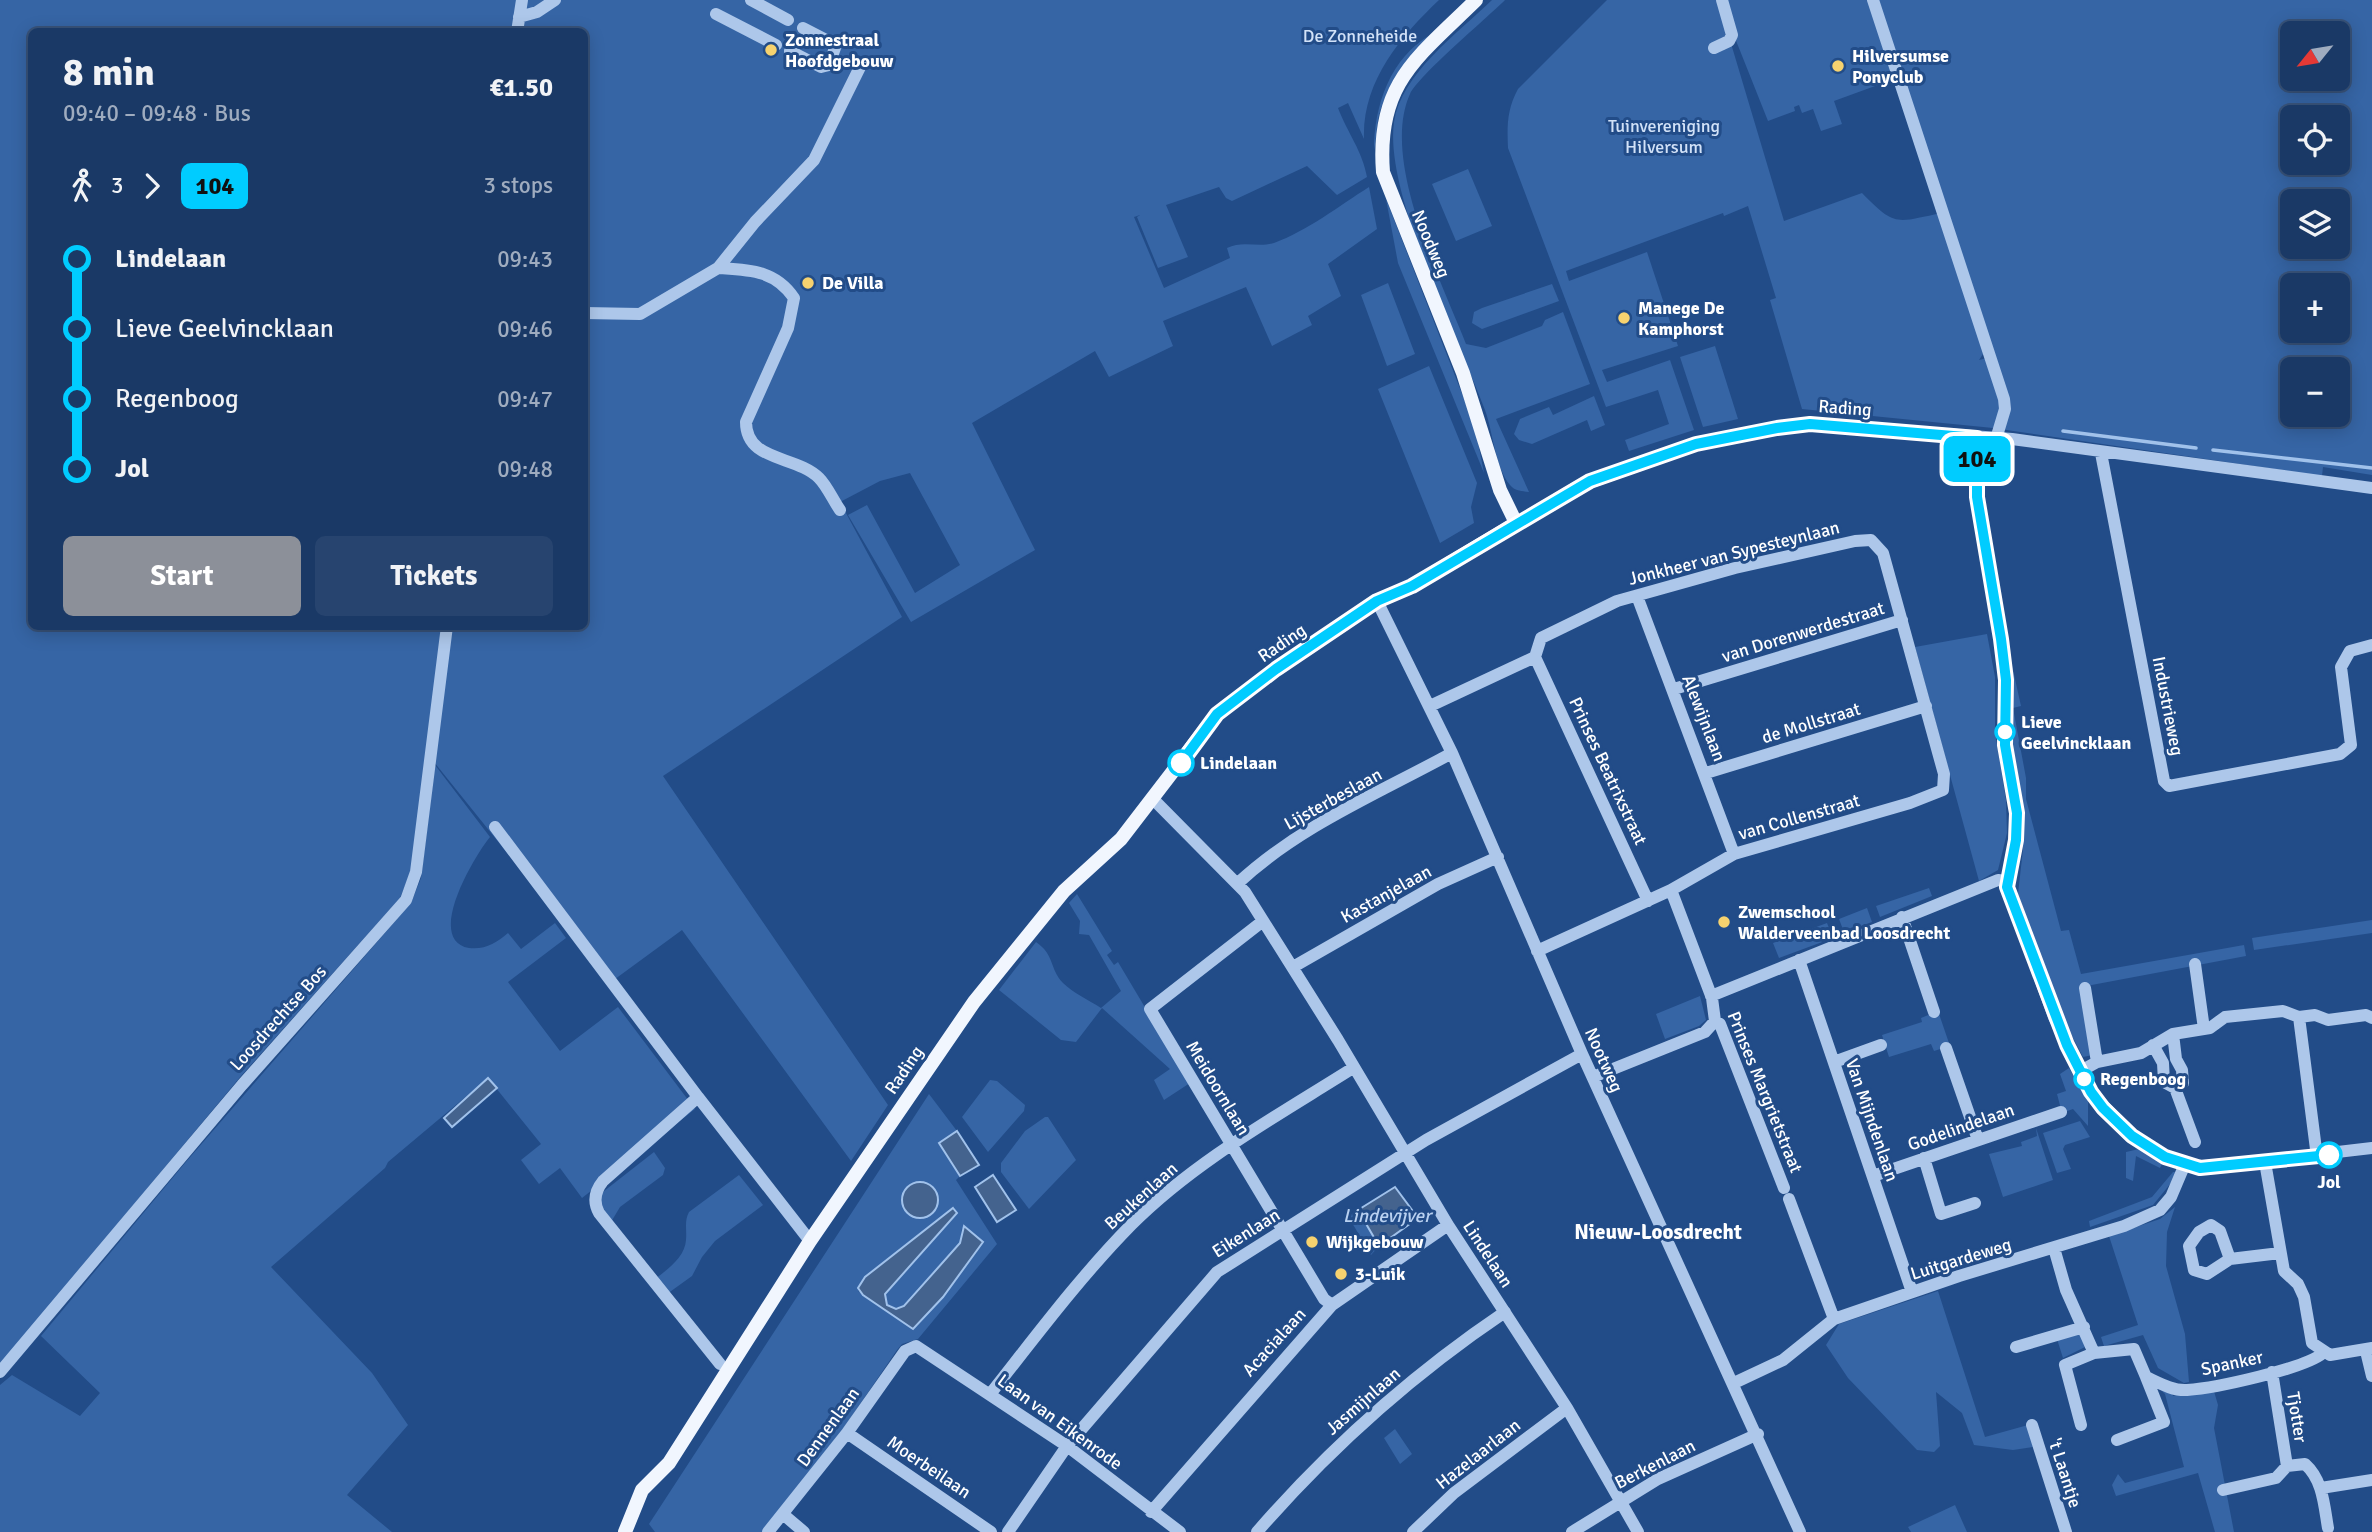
<!DOCTYPE html>
<meta charset="utf-8">
<style>
:root{--surface:#1a3966;--page:#27446f;--text:#f1f3f6;--muted:#9facbf;--line:#38537a;--accent:#8c9099}
body{margin:0;font-family:Signika,sans-serif;background:var(--page);color:var(--text);height:100vh;display:flex;flex-direction:column;font-size:26px;white-space:nowrap}
*{box-sizing:border-box;margin:0}
p{font-size:23px;color:var(--muted)}
.icon{flex:none;width:38px;height:38px;fill:none;stroke:currentColor;stroke-width:2;stroke-linecap:round;stroke-linejoin:round}
.map{position:relative;flex:1;overflow:hidden}
.side{position:absolute;left:28px;top:28px;width:560px;height:602px;display:flex;flex-direction:column;background:var(--surface);border-radius:10px;box-shadow:0 4px 18px #0003,0 0 0 2px var(--line)}
.side>*{flex:none}
.badge{padding:0 14px;border-radius:10px;font-size:24px;line-height:46px}
.needle{width:46px;rotate:240deg}
.controls{position:absolute;left:2280px;top:21px;display:grid;gap:14px}
.controls a{display:grid;place-items:center;width:70px;height:70px;border-radius:10px;background:var(--surface);box-shadow:0 4px 18px #0003,0 0 0 2px var(--line);font-size:35px}
.map>.badge{position:absolute;translate:-50% -50%;box-shadow:0 0 0 4px #fff}
.legs{display:flex;align-items:center;gap:10px;height:77px;padding:0 35px;font-size:23px}
.legs p{margin-inline-start:auto}
.head{display:flex;align-items:center;justify-content:space-between;height:119px;padding:0 35px}
h1{font-size:38px;font-weight:700;line-height:52px}
.cta{display:flex;gap:14px;margin-top:auto;padding:14px 35px}
.cta a{flex:1;height:80px;border-radius:10px;background:var(--accent);color:#fff;font-size:28px;font-weight:700;line-height:80px;text-align:center}
.cta a+a{background:var(--page);color:var(--text)}
ul{padding:0 35px;list-style:none}
li{display:flex;align-items:center;gap:24px;height:70px;font-size:26px}
li i{display:grid;place-items:center;width:10px;height:100%;margin:0 9px;background:currentColor}
li i::after{content:'';width:18px;height:18px;margin:-9px;border:5px solid;border-radius:50%;background:var(--surface)}
li p{margin-inline-start:auto}
li:first-child i{background:linear-gradient(#0000 50%,currentColor 0)}
li:last-child i{background:linear-gradient(currentColor 50%,#0000 0)}
.map>svg:first-child{display:block}
.green{fill:#3665a5;fill-rule:evenodd}
.water{fill:#44638e;stroke:#a1c2eb;stroke-width:2}
.lines{fill:none;stroke-linecap:round;stroke-linejoin:round}
.stream{stroke:#a1c2eb;stroke-width:3.5}
.minor{stroke:#adc7ea;stroke-width:12}
.major{stroke:#f1f6fe;stroke-width:14}
.line-1-casing{stroke:#fff;stroke-width:16}
.line-1{stroke:#0cf;stroke-width:10}
.poi-dot{fill:#f6d26f;stroke:#224c88;stroke-width:2.5}
.stop-1-dot{fill:#fff;stroke:#0cf;stroke-width:3.5}
.labels{text-anchor:middle;dominant-baseline:central;stroke-width:6;stroke-linejoin:round;paint-order:stroke}
.park-label{font-size:18px;fill:#d2e2f8;stroke:#224c88}
.poi-label{font-size:18px;font-weight:bold;fill:#fff;stroke:#224c88;text-anchor:start}
.street-label{font-size:18px;fill:#fff;stroke:#224c88}
.stop-label{font-size:18px;font-weight:bold;fill:#fff;stroke:#224c88;text-anchor:start}
.water-label{font-size:19px;font-style:italic;fill:#b9d1f1;stroke:#224c88}
.quarter-label{font-size:21px;font-weight:bold;fill:#fff;stroke:#224c88}
</style>
<div class="map">
<svg width="2372" height="1532" viewBox="0 0 2372 1532">
<rect width="100%" height="100%" fill="#224c88"/>
<path class="green" d="M0,0H1439C1400,37 1362,82 1364,139L1348,103L1338,108C1348,134 1362,150 1367,177L1337,195L1307,166L1232,201L1226,198L1219,187L1166,205L1188,257L1158,268L1137,217L1140,215L1134,217L1164,288L1230,258L1227,248C1243,240 1258,248 1274,243C1307,231 1339,206 1369,187L1377,229L1328,264L1341,296L1308,316L1312,325L1272,346L1246,287L1163,321L1173,346L1109,377L1095,351L972,423L1035,550L911,622L848,515L867,505L915,593L960,565L910,473L880,481L840,502L902,617L663,776L888,1105L851,1161L682,930L611,982L430,757L411,871L400,898L241,1076L0,1365ZM32,32H584V626H32Z
M1492,0H1505C1486,19 1419,75 1410,94C1380,160 1441,280 1466,344L1486,348L1542,326L1545,320L1563,312L1590,384L1496,419L1529,492C1521,491 1515,491 1510,485C1495,467 1493,432 1485,410C1458,338 1384,193 1394,122C1401,74 1458,33 1492,0Z
M1607,0H1718L1784,221L1862,193C1896,228 1896,222 1942,213L1985,351L1979,360L1995,356L1878,0H2372V475L2323,467L2322,476L1993,428L1802,409L1770,300L1776,298L1748,206L1724,216L1723,213L1566,271L1569,281L1647,252L1678,346L1602,370L1607,382L1670,360L1694,430L1629,451L1625,440L1669,424L1658,390L1606,407L1508,148C1507,126 1507,109 1518,89ZM2292,33H2338V79H2292ZM2292,117H2338V163H2292ZM2292,201H2338V247H2292ZM2292,285H2338V331H2292ZM2292,369H2338V415H2292Z
M1725,0H1872L1897,78L1834,101L1842,124L1821,131L1813,109L1802,113L1799,105L1794,107L1795,111L1768,121L1731,28Z
M1432,34C1411,58 1389,81 1380,112C1376,124 1377,137 1374,150C1374,106 1390,57 1432,34Z
M1468,169L1492,226L1456,241L1432,184Z
M1386,199L1475,427L1484,473L1398,263Z
M1388,283L1415,354L1387,366L1361,295Z
M1552,284L1559,301L1482,329L1472,323L1474,312L1482,308Z
M1715,346L1738,419L1703,427L1680,357Z
M1429,366L1477,483L1471,507L1474,523L1440,543L1378,389Z
M1594,396L1605,425L1591,431L1587,420L1532,444L1519,440L1514,434L1520,419L1549,407L1553,415Z
M1987,634L1995,677V732L2006,800L2007,833L1998,870L1979,881L1915,647Z
M2009,652L2021,706L2013,708L2026,778V799L2061,931L2069,930L2081,974L2244,945L2246,956L2081,987L2093,1055L2083,1057L2063,1019L2018,894L2023,849L2010,748Z
M435,765L490,837C475,855 424,940 469,948C485,950 496,943 508,933L521,949L555,923L566,938L508,982L560,1051L618,1007L695,1109L582,1198L560,1168L539,1184L521,1160L541,1144L488,1078L388,1162L385,1168L271,1267L372,1373L408,1425L347,1495L392,1532H0V1385L12,1375L80,1416L100,1393L41,1336L185,1163L411,903L421,878Z
M1929,888L1932,896L1880,917L1876,906Z
M1077,894L1112,951L1107,955L1114,965L1118,962L1190,1083L1164,1100L1154,1080L1170,1069L1102,1008L1076,1042L1061,1040L999,990L1036,942C1055,955 1049,968 1063,983C1073,993 1089,1000 1101,1008L1121,991L1089,935L1079,934L1080,921L1069,903Z
M1867,908L1872,922L1844,932L1839,919Z
M2372,920V933L2254,950L2252,938Z
M1827,923L1833,938L1779,958L1773,943Z
M1700,996L1706,1020L1699,1026L1665,1039L1656,1014Z
M1938,1011L1950,1046L1934,1051L1931,1044L1889,1057L1882,1035L1922,1022L1921,1018Z
M2069,1068L2088,1099V1126L2073,1109L2062,1113L2057,1094L2066,1091L2060,1074Z
M990,1080L997,1081L1025,1105L1024,1111L988,1152L962,1117Z
M929,1094L957,1131L939,1143L960,1176L956,1180L997,1244L918,1339L902,1344L897,1350L843,1429L763,1532H655L649,1524ZM920,1182L929,1185L933,1213L929,1216L907,1213L903,1205L904,1192ZM954,1209L957,1213L885,1295L884,1299L890,1309L904,1306L912,1298L960,1243L962,1228L977,1252L917,1326L901,1321L858,1291L865,1277Z
M1045,1117H1048L1076,1160L1029,1209L1001,1172V1163L1025,1131Z
M2080,1121L2090,1137L2065,1145L2063,1149L2071,1169L2057,1173L2043,1133Z
M2036,1128L2053,1180L2003,1197L1989,1154L2022,1146L2021,1142L2037,1136Z
M2139,1149L2162,1164L2160,1168L2136,1156L2133,1181L2126,1178V1152Z
M654,1152L665,1168L663,1175L620,1207L611,1222L602,1211L599,1195Z
M2173,1172H2180L2153,1205L2090,1227L2089,1221L2152,1197Z
M739,1175L763,1205L715,1241L702,1257L692,1276L667,1294L655,1279C668,1269 685,1257 686,1240C687,1230 684,1221 689,1212Z
M2175,1207L2167,1232L2166,1266L2185,1334L2189,1382L2184,1383L2158,1368L2143,1335L2104,1346L2101,1337L2138,1325L2109,1236L2160,1219Z
M1358,1210L1379,1246L1371,1255L1348,1216Z
M1938,1291L1985,1437L2028,1425L2033,1447L2013,1450L1974,1445L1962,1413L1936,1392L1940,1446L1934,1452L1917,1450L1848,1378L1826,1345L1839,1324Z
M2080,1333L2085,1347L2063,1358L2057,1339Z
M2156,1385L2171,1390L2173,1396L2213,1388L2218,1405L2214,1428L2234,1532H2215L2198,1473L2116,1496L2112,1485L2118,1474L2125,1483L2184,1467L2165,1394Z
M1395,1429L1412,1454L1400,1464L1384,1438Z
M1955,1505L1967,1532H1911L1908,1527Z"/>
<path class="water" d="M488,1078L497,1088L452,1127L444,1118Z
M957,1131L979,1165L960,1176L939,1143Z
M993,1175L1016,1210L997,1222L975,1187Z
M902 1200a18 18 0 1 1 36 0a18 18 0 1 1-36 0Z
M1395,1187L1418,1218L1379,1246L1358,1210Z
M953,1208L957,1213L885,1294L887,1305L896,1309L904,1306L960,1243L964,1226L983,1242L943,1297L913,1329L863,1295L858,1288L865,1277Z"/>
<g class="lines">
<path class="stream" d="M2063,431L2196,448
M2213,450L2372,468"/>
<path class="minor" d="M751,0L788,20
M1873,0L2004,399L2005,409L1996,439
M716,14L776,45
M519,17L537,12L555,0
M517,32L522,0
M1714,48L1729,41L1732,35L1722,0
M790,51L821,67L829,65L836,45L803,28
M718,268C750,270 775,270 794,298L788,328L746,422C746,462 796,455 819,478C827,486 833,500 840,510
M584,313L640,314L718,268L755,222L814,160L862,63
M1977,438V497L2001,639L2006,680L2005,745L2017,813L2016,840L2007,887L2054,1017L2091,1092L2132,1136L2165,1157L2200,1168L2372,1148
M2101,453L2164,781L2169,786L2340,754L2351,745L2341,667L2350,651L2372,645
M1516,523L1577,487L1696,445L1777,428L1810,424L2012,439L2372,488
M1637,596L1734,854
M1377,601L1452,753L1582,1054L1800,1532
M1535,657L1648,901
M1674,689L1902,620
M1430,706L1535,657L1541,638L1617,601L1735,568L1855,541L1871,540L1883,553L1944,774L1943,790L1910,803L1734,854L1671,890L1537,951
M1706,773L1926,706
M1153,799L1245,892L1338,1040L1448,1225L1567,1408L1638,1532
M495,827L698,1097L603,1181C595,1191 593,1202 599,1213L720,1364
M1238,883C1299,826 1379,793 1452,753
M1671,890L1712,998L1715,1021L1720,1024L1784,1188
M1902,917L1934,1012
M1263,921L1150,1009L1324,1299L1332,1305
M1799,960L1912,1292
M2195,964L2204,1029
M1293,967L1438,884L1498,857
M2085,988L2097,1062
M1711,996L1998,880L2007,881
M2299,1017L2317,1157
M2173,1034L2176,1059L2182,1070L2183,1083L2175,1088
M2153,1045L2163,1063L2164,1082L2175,1088L2195,1142
M1946,1048L1978,1140
M1834,1062L1881,1045
M2079,1072L2097,1062L2141,1053L2173,1034L2210,1028L2225,1017L2283,1011L2299,1017L2315,1015L2328,1020L2366,1015L2372,1018
M1593,1077L1705,1032L1715,1021
M698,1097L810,1241
M1924,1158L1941,1214L1975,1203
M2265,1162L2284,1271L2298,1284L2304,1297L2312,1343L2330,1355L2372,1348
M1873,1176L2061,1112
M1789,1199L1834,1319
M2054,1248L2066,1290L2094,1353L2134,1349L2146,1377C2159,1383 2173,1391 2187,1390C2215,1388 2304,1369 2323,1353
M2230,1259L2220,1231L2211,1225L2199,1232L2189,1246L2194,1270L2207,1274L2230,1259L2280,1253
M2016,1347L2084,1327
M2366,1351L2372,1376
M0,1372L242,1085L406,900L416,872L447,626
M2272,1372L2287,1466
M1734,1383L1783,1360L1834,1319L1959,1276L2124,1226L2160,1210L2171,1197L2185,1164
M991,1393C1036,1336 1080,1277 1131,1225C1195,1161 1277,1116 1353,1068
M2032,1425L2066,1532
M2081,1425L2065,1365L2094,1353
M847,1433L991,1532
M2117,1440L2164,1422L2146,1377
M2321,1488L2372,1480
M2223,1490L2276,1478L2287,1466L2305,1464C2323,1480 2324,1505 2328,1528
M1151,1512L1332,1305L1448,1225
M784,1515L804,1532
M768,1532L847,1433L905,1351L916,1346L1067,1446L1180,1532
M1008,1532L1067,1446L1217,1272L1426,1140L1582,1054
M1257,1532C1330,1448 1413,1374 1505,1312
M1413,1532L1454,1493L1567,1408
M1572,1532L1658,1479L1758,1434"/>
<path class="major" d="M625,1532L642,1490L669,1463L810,1241L974,1002L1064,891L1121,839L1217,714L1276,669L1377,601L1412,586L1516,523L1500,490L1463,373L1383,172C1376,83 1418,57 1476,0"/>
</g>
<g class="lines">
<g class="line-1-casing">
<path id="line-1" d="M1181,763L1217,714L1276,669L1377,601L1412,586L1590,481L1696,444L1777,428L1810,424L1977,438V497L2001,639L2006,680L2005,745L2017,813L2016,840L2007,887L2067,1045L2091,1092L2103,1108L2132,1136L2165,1157L2200,1168L2329,1155"/>
</g>
<use href="#line-1" class="line-1"/>
</g>
<g class="poi-dot">
<circle cx="771" cy="50" r="7"/>
<circle cx="1838" cy="66" r="7"/>
<circle cx="808" cy="283" r="7"/>
<circle cx="1624" cy="318" r="7"/>
<circle cx="1724" cy="922" r="7"/>
<circle cx="1312" cy="1242" r="7"/>
<circle cx="1341" cy="1274" r="7"/>
</g>
<g class="stop-1-dot">
<circle cx="2005" cy="732" r="9"/>
<circle cx="1181" cy="763" r="12"/>
<circle cx="2084" cy="1079" r="9"/>
<circle cx="2329" cy="1155" r="12"/>
</g>
<g class="labels">
<g class="park-label">
<text x="1360" y="36">De Zonneheide</text>
<text x="1664" y="126">Tuinvereniging<tspan x="1664" dy="21">Hilversum</tspan></text>
</g>
<g class="poi-label">
<text x="785" y="40">Zonnestraal<tspan x="785" dy="21">Hoofdgebouw</tspan></text>
<text x="1852" y="56">Hilversumse<tspan x="1852" dy="21">Ponyclub</tspan></text>
<text x="822" y="283">De Villa</text>
<text x="1638" y="308">Manege De<tspan x="1638" dy="21">Kamphorst</tspan></text>
<text x="1738" y="912">Zwemschool<tspan x="1738" dy="21">Walderveenbad Loosdrecht</tspan></text>
<text x="1326" y="1242">Wijkgebouw</text>
<text x="1355" y="1274">3-Luik</text>
</g>
<g class="street-label">
<text transform="translate(1431 244) rotate(67)">Noodweg</text>
<text transform="translate(1845 408) rotate(4)">Rading</text>
<text transform="translate(1734 553) rotate(-14)">Jonkheer van Sypesteynlaan</text>
<text transform="translate(1803 632) rotate(-17)">van Dorenwerdestraat</text>
<text transform="translate(1282 643) rotate(-34)">Rading</text>
<text transform="translate(2168 706) rotate(79)">Industrieweg</text>
<text transform="translate(1704 718) rotate(69)">Alewijnlaan</text>
<text transform="translate(1811 723) rotate(-17)">de Mollstraat</text>
<text transform="translate(1608 771) rotate(65)">Prinses Beatrixstraat</text>
<text transform="translate(1333 799) rotate(-29)">Lijsterbeslaan</text>
<text transform="translate(1799 817) rotate(-16)">van Collenstraat</text>
<text transform="translate(1386 894) rotate(-29)">Kastanjelaan</text>
<text transform="translate(278 1018) rotate(-48)">Loosdrechtse Bos</text>
<text transform="translate(1604 1060) rotate(66)">Nootweg</text>
<text transform="translate(904 1070) rotate(-56)">Rading</text>
<text transform="translate(1218 1088) rotate(59)">Meidoornlaan</text>
<text transform="translate(1765 1092) rotate(68)">Prinses Margrietstraat</text>
<text transform="translate(1872 1120) rotate(71)">Van Mijndenlaan</text>
<text transform="translate(1961 1127) rotate(-19)">Godelindelaan</text>
<text transform="translate(1141 1196) rotate(-42)">Beukenlaan</text>
<text transform="translate(1246 1233) rotate(-32)">Eikenlaan</text>
<text transform="translate(1488 1254) rotate(57)">Lindelaan</text>
<text transform="translate(1961 1259) rotate(-17)">Luitgardeweg</text>
<text transform="translate(1274 1342) rotate(-48)">Acacialaan</text>
<text transform="translate(2232 1363) rotate(-12)">Spanker</text>
<text transform="translate(1363 1401) rotate(-41)">Jasmijnlaan</text>
<text transform="translate(2297 1417) rotate(81)">Tjotter</text>
<text transform="translate(1060 1422) rotate(36)">Laan van Eikenrode</text>
<text transform="translate(828 1427) rotate(-54)">Dennenlaan</text>
<text transform="translate(1478 1454) rotate(-38)">Hazelaarlaan</text>
<text transform="translate(1655 1464) rotate(-27)">Berkenlaan</text>
<text transform="translate(929 1467) rotate(34)">Moerbeilaan</text>
<text transform="translate(2065 1473) rotate(72)">'t Laantje</text>
</g>
<g class="stop-label">
<text x="2021" y="722">Lieve<tspan x="2021" dy="21">Geelvincklaan</tspan></text>
<text x="1200" y="763">Lindelaan</text>
<text x="2100" y="1079">Regenboog</text>
<text x="2329" y="1182" text-anchor="middle">Jol</text>
</g>
<g class="water-label">
<text x="1387" y="1216">Lindevijver</text>
</g>
<g class="quarter-label">
<text x="1658" y="1232">Nieuw-Loosdrecht</text>
</g>
</g>
</svg>
<div class="controls">
<a><svg class="needle" viewBox="-14 -14 28 28"><path d="M0-13l5 13h-10z" fill="#e53935"/><path d="M0 13l5-13h-10z" fill="#9facbf"/></svg></a>
<a><svg class="icon" aria-label="locate" viewBox="0 0 24 24"><circle cx="12" cy="12" r="6"/><path d="M12 2v4M12 18v4M2 12h4M18 12h4"/></svg></a>
<a><svg class="icon" aria-label="layers" viewBox="0 0 24 24"><path d="M12 4l9 5-9 5-9-5zM3 14l9 5 9-5"/></svg></a>
<a>+</a>
<a>−</a>
</div>
<b class="badge" style="left:1977px;top:459px;background:#0cf;color:#111">104</b>
<section class="side">
<div class="head"><div><h1>8 min</h1><p>09:40 – 09:48 · Bus</p></div><b>€1.50</b></div>
<div class="legs"><svg class="icon" aria-label="walk" viewBox="0 0 24 24"><circle cx="13" cy="4" r="2"/><path d="M13 8l-2 6 4 7M11 14l-3 7M7 12l3-4h3l4 4"/></svg>3<svg class="icon" aria-label="forward" viewBox="0 0 24 24"><path d="M9 5l7 7-7 7"/></svg><b class="badge" style="background:#0cf;color:#111">104</b><p>3 stops</p></div>
<ul>
<li><i style="color:#0cf"></i><b>Lindelaan</b><p>09:43</p></li>
<li><i style="color:#0cf"></i><span>Lieve Geelvincklaan</span><p>09:46</p></li>
<li><i style="color:#0cf"></i><span>Regenboog</span><p>09:47</p></li>
<li><i style="color:#0cf"></i><b>Jol</b><p>09:48</p></li>
</ul>
<div class="cta"><a>Start</a><a>Tickets</a></div>
</section>
</div>
